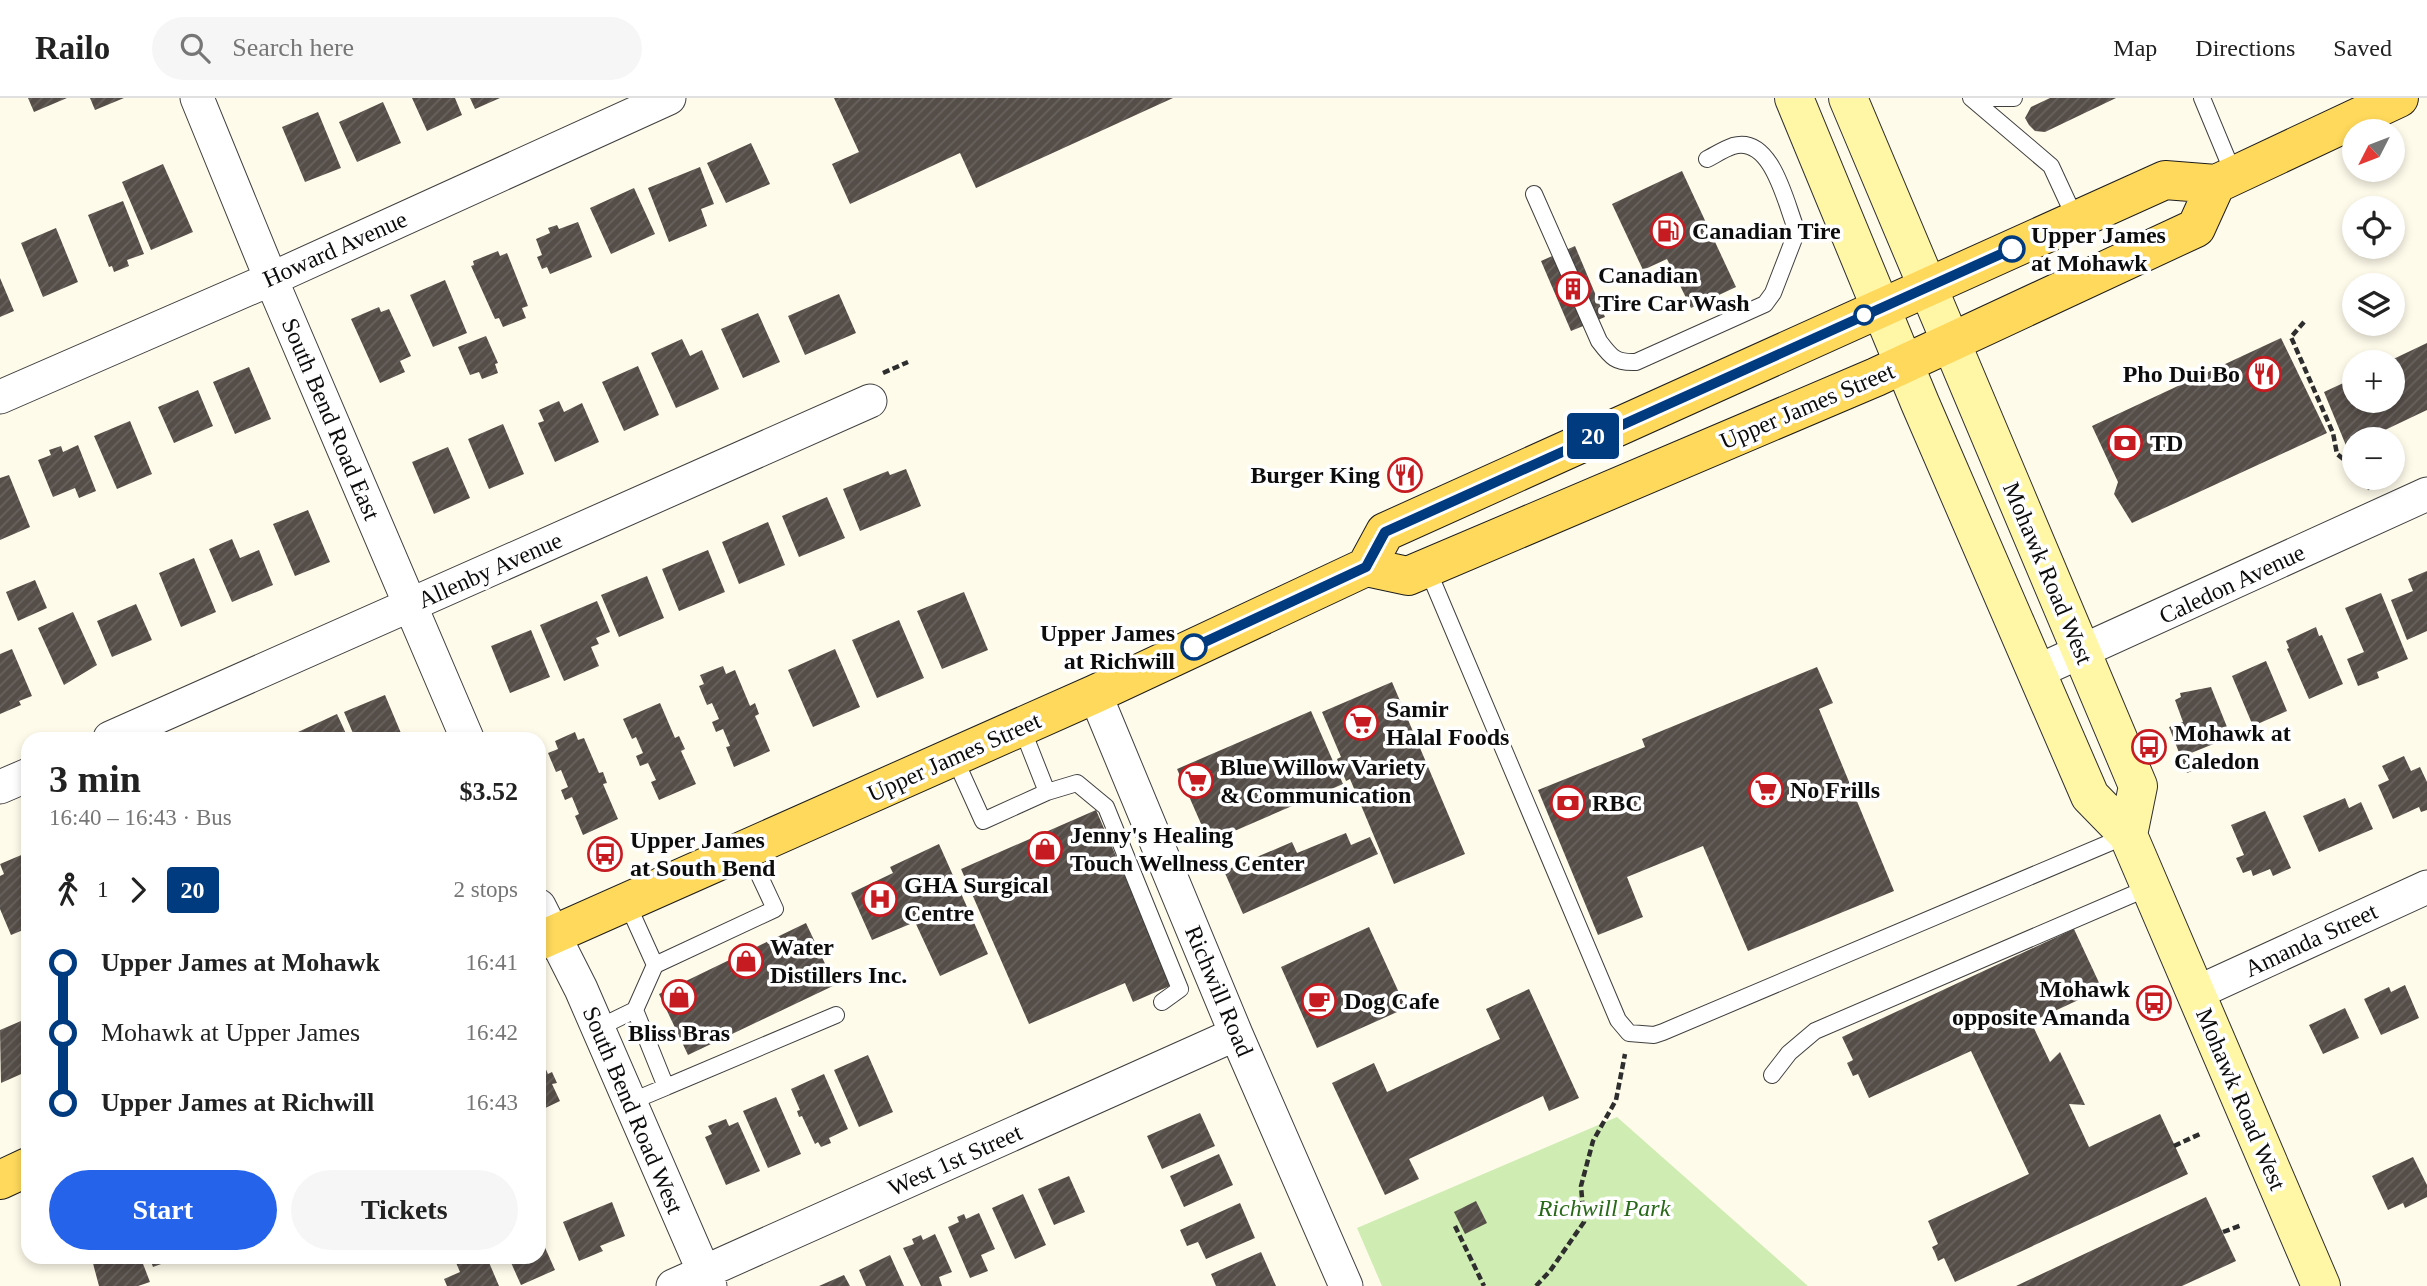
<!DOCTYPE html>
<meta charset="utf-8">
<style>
:root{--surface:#fff;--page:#f6f6f6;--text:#222;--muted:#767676;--line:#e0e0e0;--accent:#2563eb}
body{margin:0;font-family:"Times New Roman",serif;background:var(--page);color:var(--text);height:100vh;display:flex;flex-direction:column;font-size:26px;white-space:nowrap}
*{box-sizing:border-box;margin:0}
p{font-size:23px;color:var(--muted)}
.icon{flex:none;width:38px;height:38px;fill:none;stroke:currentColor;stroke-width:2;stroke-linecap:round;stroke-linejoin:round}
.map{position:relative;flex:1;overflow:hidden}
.sheet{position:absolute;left:21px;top:634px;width:525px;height:532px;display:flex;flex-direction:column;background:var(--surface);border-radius:21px;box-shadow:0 4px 10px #0003}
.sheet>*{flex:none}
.badge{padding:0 14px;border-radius:5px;font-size:24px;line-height:46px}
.needle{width:46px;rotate:228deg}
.buttons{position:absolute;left:2342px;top:21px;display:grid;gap:14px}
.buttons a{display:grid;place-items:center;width:63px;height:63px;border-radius:50%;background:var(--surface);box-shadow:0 4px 10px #0003;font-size:35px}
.map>.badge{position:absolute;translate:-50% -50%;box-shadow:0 0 0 4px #fff}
.legs{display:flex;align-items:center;gap:10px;height:77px;padding:0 28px;font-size:23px}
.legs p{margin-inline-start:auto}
.summary{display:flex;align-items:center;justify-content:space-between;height:119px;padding:0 28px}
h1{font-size:38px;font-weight:600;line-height:52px}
.action{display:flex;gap:14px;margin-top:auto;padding:14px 28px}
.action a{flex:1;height:80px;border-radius:42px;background:var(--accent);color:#fff;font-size:28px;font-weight:600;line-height:80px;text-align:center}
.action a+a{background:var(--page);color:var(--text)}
ul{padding:0 28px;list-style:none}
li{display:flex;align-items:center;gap:24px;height:70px;font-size:26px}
li i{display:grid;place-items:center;width:10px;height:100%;margin:0 9px;background:currentColor}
li i::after{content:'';width:18px;height:18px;margin:-9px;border:5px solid;border-radius:50%;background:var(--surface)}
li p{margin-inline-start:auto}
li:first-child i{background:linear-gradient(#0000 50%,currentColor 0)}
li:last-child i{background:linear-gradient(currentColor 50%,#0000 0)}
header{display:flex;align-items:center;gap:42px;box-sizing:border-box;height:98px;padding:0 35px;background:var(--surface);border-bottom:2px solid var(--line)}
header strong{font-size:33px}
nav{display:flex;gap:38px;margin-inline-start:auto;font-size:24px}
.search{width:490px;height:63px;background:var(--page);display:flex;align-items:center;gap:18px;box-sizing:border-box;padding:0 24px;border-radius:38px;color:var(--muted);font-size:26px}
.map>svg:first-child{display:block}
.park{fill:#cfecb2}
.building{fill:url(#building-hatch)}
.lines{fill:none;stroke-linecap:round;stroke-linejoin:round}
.lane-casing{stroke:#3f3f3f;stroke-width:18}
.street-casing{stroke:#3f3f3f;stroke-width:35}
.secondary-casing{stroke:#2e2e2e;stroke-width:40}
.primary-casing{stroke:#1d1d1d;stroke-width:40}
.path{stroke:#2e2e2e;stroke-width:4.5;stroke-dasharray:7 3.5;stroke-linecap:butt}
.lane{stroke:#fff;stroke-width:16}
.street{stroke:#fff;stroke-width:33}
.secondary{stroke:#fff6a6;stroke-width:38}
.primary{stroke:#ffd95b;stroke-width:38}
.line-1-casing{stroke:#fff;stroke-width:16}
.line-1{stroke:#003b80;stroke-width:10}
.stop-1-dot{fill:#fff;stroke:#003b80;stroke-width:3.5}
.labels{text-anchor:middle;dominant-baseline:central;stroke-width:7;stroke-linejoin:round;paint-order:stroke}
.poi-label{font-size:24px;font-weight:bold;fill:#0c0c0c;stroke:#fff;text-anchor:start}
.stop-label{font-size:24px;font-weight:bold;fill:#0c0c0c;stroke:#fff;text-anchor:start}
.street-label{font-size:24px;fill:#0c0c0c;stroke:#fff}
.park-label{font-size:24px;font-style:italic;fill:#286819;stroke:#fff}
</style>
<header>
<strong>Railo</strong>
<div class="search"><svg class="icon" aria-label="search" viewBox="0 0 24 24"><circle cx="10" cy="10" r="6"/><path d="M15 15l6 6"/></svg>Search here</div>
<nav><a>Map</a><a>Directions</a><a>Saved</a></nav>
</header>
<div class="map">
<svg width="2427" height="1188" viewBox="0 0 2427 1188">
<defs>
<pattern id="building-hatch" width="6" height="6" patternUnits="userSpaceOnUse" patternTransform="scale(1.75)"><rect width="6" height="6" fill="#554d48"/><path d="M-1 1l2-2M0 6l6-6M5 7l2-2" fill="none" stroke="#68625e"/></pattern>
</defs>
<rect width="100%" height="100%" fill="#fffbeb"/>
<path class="park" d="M1617,1019L1808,1188H1382L1357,1130Z"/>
<path class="building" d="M28,0H67L34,14Z
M90,0H124L95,12Z
M412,0H455L462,17L427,33Z
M470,0H500L475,11Z
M834,0H1173L976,90L960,55L850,106L832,66L859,54Z
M2050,0H2116L2045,34L2035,33L2029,27L2025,20L2031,9Z
M383,4L401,45L357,64L339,24Z
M318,14L341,70L305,84L282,29Z
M751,45L770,86L726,105L707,65Z
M163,66L193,134L151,152L122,84Z
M700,69L714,106L701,111L707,128L669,144L648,90Z
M1682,73L1736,189L1691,210L1667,161L1643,172L1612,106Z
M634,90L655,136L611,156L590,110Z
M123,103L144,156L127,162L129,168L114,174L112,168L109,169L88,117Z
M578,124L592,159L550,176L547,169L542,171L537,159L542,157L536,141L550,135L548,130L557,127L559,131Z
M56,130L78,184L43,199L21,145Z
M1575,148L1605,219L1571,233L1541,163Z
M498,153L500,158L507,155L528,208L522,210L526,220L503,229L499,220L495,221L471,168L474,167L473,163Z
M0,180L14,213L0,219Z
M445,182L467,235L433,249L410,197Z
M839,196L856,235L805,257L788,218Z
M379,209L381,214L389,211L411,258L400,263L405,274L380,285L351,221Z
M758,215L780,264L743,280L721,231Z
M486,238L498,265L495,266L498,275L482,281L479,274L470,277L458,249Z
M2281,240L2327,335L2132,425L2114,396L2118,384L2092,328Z
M682,241L690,258L702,252L719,291L676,310L651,255Z
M2427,245V312L2366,341H2354V347L2347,350L2324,294L2354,280V303H2392V264H2387Z
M638,268L659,317L624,333L602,284Z
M249,269L271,321L235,336L213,284Z
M198,292L213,328L174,345L158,309Z
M559,303L564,314L582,305L599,344L555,364L538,325L544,323L539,312Z
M130,323L152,376L117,391L94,338Z
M503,326L524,376L489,391L468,341Z
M78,347L96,393L79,400L75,390L53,399L38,362L51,357L49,352L61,348L63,354Z
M448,349L470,400L434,416L412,364Z
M906,371L921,408L860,433L843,391L888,373L890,377Z
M9,377L30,429L0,442V380Z
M827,399L845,440L799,459L782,418Z
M308,412L330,464L295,478L273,426Z
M768,424L785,467L739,486L722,444Z
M232,441L240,460L259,452L273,487L232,504L209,451Z
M708,452L725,494L679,513L662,471Z
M194,460L216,514L181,529L159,475Z
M2427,473V533L2407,542L2391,502L2413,493L2408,481Z
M647,478L664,520L619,539L601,497Z
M35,482L47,510L18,523L6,494Z
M964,494L988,552L942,571L917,513Z
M2381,495L2408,561L2377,574L2379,580L2358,588L2347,561L2364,554L2345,510Z
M597,503L610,534L596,540L599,546L591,549L599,568L564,583L540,527Z
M136,506L152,542L112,559L97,523Z
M73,514L97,567L64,587L38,530Z
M899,522L924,580L877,600L852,542Z
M2316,529L2319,538L2322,537L2343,586L2309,601L2287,551L2289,550L2286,543Z
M531,532L550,579L510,595L491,548Z
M12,551L32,598L19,603L21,607L0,616V556Z
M835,551L860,609L813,629L788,572Z
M2266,563L2287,613L2253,628L2232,578Z
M723,568L726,576L735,572L750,608L755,605L759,616L755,618L770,653L734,669L726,649L730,648L723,631L716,634L712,624L719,621L712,605L707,607L699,588L704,586L700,577Z
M1817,569L1833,605L1819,611L1894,793L1748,853L1703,748L1627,779L1643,819L1598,837L1538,692L1645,649L1642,641Z
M1392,584L1465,756L1394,786L1350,681L1346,683L1337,661L1341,659L1322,614Z
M2211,589L2231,639L2191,655L2197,671L2187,675L2169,629L2183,624L2175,602L2181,599L2180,595Z
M385,597L403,640H355L344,614Z
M660,605L675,640L679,638L685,651L681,653L696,686L659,702L651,684L656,682L648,665L640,668L636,658L643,655L636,639L632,641L623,621Z
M1311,613L1343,686L1209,744L1177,671Z
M337,616L348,640H285Z
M575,634L578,642L584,640L599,675L603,674L607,685L603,686L618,721L583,737L575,718L579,716L572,699L565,702L561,692L568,689L561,672L556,674L548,655L558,651L555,643Z
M2404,658L2411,673L2420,669L2427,684V712L2421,714L2419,709L2393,721L2378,687L2389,682L2382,668Z
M2345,700L2349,710L2361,704L2373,731L2319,754L2303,718Z
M1096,712L1172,887L1133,904L1125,885L1029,926L961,771Z
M2265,713L2291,770L2273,778L2270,771L2253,778L2251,772L2243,775L2236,760L2244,757L2231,727Z
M1346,735L1351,747L1370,739L1378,756L1243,816L1224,773L1292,744L1297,755Z
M939,746L988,856L940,878L915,824L872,842L851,795L893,775L890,769Z
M26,755L28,830L11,837L0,811V778L4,776L0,766Z
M806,825L835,887L688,957L659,896Z
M1369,829L1406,910L1317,950L1281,869Z
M2074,831L2102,891L2031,924L2050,964L2060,954L2085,1007L2069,1006L2089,1049L2160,1016L2188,1076L1955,1184L1944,1160L1938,1163L1935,1155L1932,1149L1938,1146L1928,1123L2029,1076L1971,953L1869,1000L1858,976L1853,978L1847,965L1853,962L1842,939Z
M2405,887L2419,920L2381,937L2364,901L2389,889L2391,894Z
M1529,891L1579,1000L1549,1013L1543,998L1409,1061L1419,1081L1385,1097L1332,985L1374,965L1387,994L1500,941L1486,911Z
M2345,910L2359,940L2323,956L2309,927Z
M28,920V973L1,985L0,932Z
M539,956L548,976L552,974L557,985L552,986L560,1003L539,1013Z
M868,957L893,1014L859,1029L834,972Z
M824,976L848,1031L829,1040L831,1045L821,1049L818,1044L815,1046L802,1018L799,1019L797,1013L800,1012L791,991Z
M776,999L801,1056L768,1070L743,1013Z
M1200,1015L1215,1048L1162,1071L1147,1038Z
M726,1021L729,1028L738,1024L760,1073L726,1087L705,1039L712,1036L708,1028Z
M1219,1056L1233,1087L1184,1109L1170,1078Z
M2413,1059L2427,1087V1099L2405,1110L2403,1105L2388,1112L2372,1078Z
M1069,1078L1085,1114L1054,1127L1038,1091Z
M1023,1096L1046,1147L1015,1161L992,1110Z
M2206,1099L2236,1163L2182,1188H2016Z
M1476,1103L1487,1125L1465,1136L1454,1114Z
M612,1104L625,1138L600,1148L603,1153L579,1163L563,1124Z
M1240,1105L1255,1140L1206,1161L1198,1144L1187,1148L1180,1132Z
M979,1115L995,1151L981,1157L988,1173L970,1180L948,1129L959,1124L957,1119L964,1116L966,1121Z
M539,1136L555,1172L521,1187L508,1158H539Z
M935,1136L952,1174L939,1179L942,1188H921L903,1150L914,1146L912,1141L921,1137L923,1142Z
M1261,1154L1276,1188H1216L1211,1176Z
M890,1157L904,1188H866L859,1172Z
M91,1158H140L150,1184L138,1188H99Z
M149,1158H195V1159L182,1164L180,1159L153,1169Z
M457,1158H480L482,1164L488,1162L499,1188H447L444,1181L460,1174L454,1160Z
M844,1177L850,1188H819Z"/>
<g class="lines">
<g class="lane-casing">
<path id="lane" d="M1971,0L2051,68L2076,122
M1986,0H2014
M2202,0L2234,77
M1534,96L1599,243C1611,259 1615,265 1636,264L1765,206L1773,195L1795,138V128C1785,102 1771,37 1733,48C1724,51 1715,57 1707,61
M1427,470L1618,922L1629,935L1654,937L1663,934L2128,737
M954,659L983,723L1047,694L1021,628
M1047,694L1077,685L1106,709L1180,891L1162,904
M627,805L655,867L775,811L747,751
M635,912L655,867
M598,930L635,912L666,989L630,1004
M1772,977L1789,955L1815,933L2150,789
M666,989L836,917"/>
</g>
<g class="street-casing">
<path id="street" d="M197,0L271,181L467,640
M0,299L271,181L669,0
M2036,574L2427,396
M1095,596L1236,936L1346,1188
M110,640L870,303
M0,689L28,677
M539,808L581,891L710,1188
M2196,895L2427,789
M673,1188L1236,936"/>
</g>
<g class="secondary-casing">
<path id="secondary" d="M1794,0L1920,305L2090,698L2128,737L2321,1188
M1848,0L2138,688L2128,737"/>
</g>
<g class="primary-casing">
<path id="primary" d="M1366,469L1408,478L1876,279L2196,130L2216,86
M539,843L1095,596L1366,469L1385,434L2165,82L2216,86L2399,0
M0,1082L28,1069"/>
</g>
<path class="path" d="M2304,224L2291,239L2333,335L2337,356L2354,369
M883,275L908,264
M2362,380L2370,391
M2174,1048L2202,1035
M1455,1128L1484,1188
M2223,1134L2242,1127
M1536,1188L1550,1173L1584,1124L1581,1088L1593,1043L1616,1002L1625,956"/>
<use href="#lane" class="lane"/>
<use href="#street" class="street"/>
<use href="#secondary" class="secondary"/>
<use href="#primary" class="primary"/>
</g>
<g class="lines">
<g class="line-1-casing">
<path id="line-1" d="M1194,549L1366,469L1385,434L2012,151"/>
</g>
<use href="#line-1" class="line-1"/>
</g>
<defs>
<g id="fuel-ring" transform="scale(1.75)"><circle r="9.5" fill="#fff" stroke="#c51b21" stroke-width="1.5"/><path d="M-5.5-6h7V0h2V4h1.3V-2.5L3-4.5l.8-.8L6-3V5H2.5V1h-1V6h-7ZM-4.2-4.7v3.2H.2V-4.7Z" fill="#c51b21"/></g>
<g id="building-ring" transform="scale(1.75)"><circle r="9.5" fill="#fff" stroke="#c51b21" stroke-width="1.5"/><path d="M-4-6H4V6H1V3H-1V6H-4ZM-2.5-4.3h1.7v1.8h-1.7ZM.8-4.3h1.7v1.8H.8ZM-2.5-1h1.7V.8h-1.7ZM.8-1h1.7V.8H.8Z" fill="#c51b21"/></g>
<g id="restaurant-ring" transform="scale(1.75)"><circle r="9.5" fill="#fff" stroke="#c51b21" stroke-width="1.5"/><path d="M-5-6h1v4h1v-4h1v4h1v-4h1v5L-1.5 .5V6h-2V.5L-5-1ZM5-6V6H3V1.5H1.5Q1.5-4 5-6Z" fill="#c51b21"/></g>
<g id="bank-ring" transform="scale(1.75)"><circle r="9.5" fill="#fff" stroke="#c51b21" stroke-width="1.5"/><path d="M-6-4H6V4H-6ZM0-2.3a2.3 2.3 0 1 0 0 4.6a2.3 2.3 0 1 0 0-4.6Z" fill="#c51b21"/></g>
<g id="supermarket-ring" transform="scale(1.75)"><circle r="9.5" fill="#fff" stroke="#c51b21" stroke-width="1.5"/><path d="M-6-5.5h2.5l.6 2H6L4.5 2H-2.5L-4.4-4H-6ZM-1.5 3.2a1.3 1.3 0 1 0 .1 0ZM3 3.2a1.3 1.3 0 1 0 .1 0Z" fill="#c51b21"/></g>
<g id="bus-ring" transform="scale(1.75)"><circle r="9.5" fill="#fff" stroke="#c51b21" stroke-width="1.5"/><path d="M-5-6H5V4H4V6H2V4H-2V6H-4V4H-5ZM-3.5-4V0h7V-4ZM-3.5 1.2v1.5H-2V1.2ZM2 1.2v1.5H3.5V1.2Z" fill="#c51b21"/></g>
<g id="shop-ring" transform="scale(1.75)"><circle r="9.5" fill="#fff" stroke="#c51b21" stroke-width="1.5"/><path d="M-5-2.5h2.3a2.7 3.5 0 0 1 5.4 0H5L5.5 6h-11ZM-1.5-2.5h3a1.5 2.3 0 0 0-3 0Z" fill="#c51b21"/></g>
<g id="hospital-ring" transform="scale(1.75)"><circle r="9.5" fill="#fff" stroke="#c51b21" stroke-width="1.5"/><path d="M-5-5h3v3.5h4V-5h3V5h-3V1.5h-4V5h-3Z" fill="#c51b21"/></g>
<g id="cafe-ring" transform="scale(1.75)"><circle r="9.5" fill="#fff" stroke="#c51b21" stroke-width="1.5"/><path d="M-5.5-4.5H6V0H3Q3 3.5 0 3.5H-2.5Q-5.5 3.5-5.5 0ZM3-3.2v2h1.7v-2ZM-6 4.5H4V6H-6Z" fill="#c51b21"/></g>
</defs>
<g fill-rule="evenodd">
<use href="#fuel-ring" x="1668" y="133"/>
<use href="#building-ring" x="1573" y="191"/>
<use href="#restaurant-ring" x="2264" y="276"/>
<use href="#bank-ring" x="2125" y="345"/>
<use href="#restaurant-ring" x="1405" y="377"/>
<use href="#supermarket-ring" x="1361" y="625"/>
<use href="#bus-ring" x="2149" y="649"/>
<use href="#supermarket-ring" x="1196" y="683"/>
<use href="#supermarket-ring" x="1766" y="692"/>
<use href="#bank-ring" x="1568" y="705"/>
<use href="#shop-ring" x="1045" y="751"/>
<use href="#bus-ring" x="605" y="756"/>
<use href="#hospital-ring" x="880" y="801"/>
<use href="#shop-ring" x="746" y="863"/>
<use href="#shop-ring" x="679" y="899"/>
<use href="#cafe-ring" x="1319" y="903"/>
<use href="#bus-ring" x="2154" y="905"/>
</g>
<g class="stop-1-dot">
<circle cx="2012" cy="151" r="12"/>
<circle cx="1864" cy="217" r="9"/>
<circle cx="1194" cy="549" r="12"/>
</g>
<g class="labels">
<g class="poi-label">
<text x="1692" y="133">Canadian Tire</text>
<text x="1598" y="177">Canadian<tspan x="1598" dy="28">Tire Car Wash</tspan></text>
<text x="2240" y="276" text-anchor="end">Pho Dui Bo</text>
<text x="2150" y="345">TD</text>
<text x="1380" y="377" text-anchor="end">Burger King</text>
<text x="1386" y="611">Samir<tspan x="1386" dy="28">Halal Foods</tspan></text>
<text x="2174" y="635">Mohawk at<tspan x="2174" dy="28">Caledon</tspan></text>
<text x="1220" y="669">Blue Willow Variety<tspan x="1220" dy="28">&amp; Communication</tspan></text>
<text x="1790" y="692">No Frills</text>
<text x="1592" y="705">RBC</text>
<text x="1070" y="737">Jenny's Healing<tspan x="1070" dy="28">Touch Wellness Center</tspan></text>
<text x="630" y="742">Upper James<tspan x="630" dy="28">at South Bend</tspan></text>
<text x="904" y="787">GHA Surgical<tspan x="904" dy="28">Centre</tspan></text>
<text x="770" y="849">Water<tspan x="770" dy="28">Distillers Inc.</tspan></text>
<text x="2130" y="891" text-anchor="end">Mohawk<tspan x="2130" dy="28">opposite Amanda</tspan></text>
<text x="1344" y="903">Dog Cafe</text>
<text x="679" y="935" text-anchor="middle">Bliss Bras</text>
</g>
<g class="stop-label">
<text x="2031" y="137">Upper James<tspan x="2031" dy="28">at Mohawk</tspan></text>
<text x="1175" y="535" text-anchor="end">Upper James<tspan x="1175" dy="28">at Richwill</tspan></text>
</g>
<g class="street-label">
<text transform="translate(335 151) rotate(-24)">Howard Avenue</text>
<text transform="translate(1807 308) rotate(-23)">Upper James Street</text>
<text transform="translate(331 321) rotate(67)">South Bend Road East</text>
<text transform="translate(490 472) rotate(-24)">Allenby Avenue</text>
<text transform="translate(2048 475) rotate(67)">Mohawk Road West</text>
<text transform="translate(2232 486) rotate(-25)">Caledon Avenue</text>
<text transform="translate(954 659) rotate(-24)">Upper James Street</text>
<text transform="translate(2311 842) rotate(-25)">Amanda Street</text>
<text transform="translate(1219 893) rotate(67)">Richwill Road</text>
<text transform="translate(2241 1001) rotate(67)">Mohawk Road West</text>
<text transform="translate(633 1012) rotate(67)">South Bend Road West</text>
<text transform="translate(955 1062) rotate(-24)">West 1st Street</text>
</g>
<g class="park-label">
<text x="1604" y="1110">Richwill Park</text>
</g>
</g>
</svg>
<div class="buttons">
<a><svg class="needle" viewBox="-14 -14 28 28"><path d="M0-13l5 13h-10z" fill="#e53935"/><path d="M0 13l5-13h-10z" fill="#767676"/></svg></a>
<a><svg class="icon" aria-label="locate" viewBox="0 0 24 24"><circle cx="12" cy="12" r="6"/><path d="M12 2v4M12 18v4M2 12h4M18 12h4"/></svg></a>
<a><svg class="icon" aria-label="layers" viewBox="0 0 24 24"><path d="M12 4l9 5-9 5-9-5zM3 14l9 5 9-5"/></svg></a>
<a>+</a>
<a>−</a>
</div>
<b class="badge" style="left:1593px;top:338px;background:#003b80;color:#fff">20</b>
<section class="sheet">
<div class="summary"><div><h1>3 min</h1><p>16:40 – 16:43 · Bus</p></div><b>$3.52</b></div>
<div class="legs"><svg class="icon" aria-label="walk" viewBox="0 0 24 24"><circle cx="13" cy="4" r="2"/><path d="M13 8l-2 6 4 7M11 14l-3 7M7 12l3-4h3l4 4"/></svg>1<svg class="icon" aria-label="forward" viewBox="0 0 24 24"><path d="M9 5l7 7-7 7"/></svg><b class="badge" style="background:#003b80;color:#fff">20</b><p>2 stops</p></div>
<ul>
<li><i style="color:#003b80"></i><b>Upper James at Mohawk</b><p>16:41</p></li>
<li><i style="color:#003b80"></i><span>Mohawk at Upper James</span><p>16:42</p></li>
<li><i style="color:#003b80"></i><b>Upper James at Richwill</b><p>16:43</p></li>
</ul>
<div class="action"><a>Start</a><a>Tickets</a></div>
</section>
</div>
